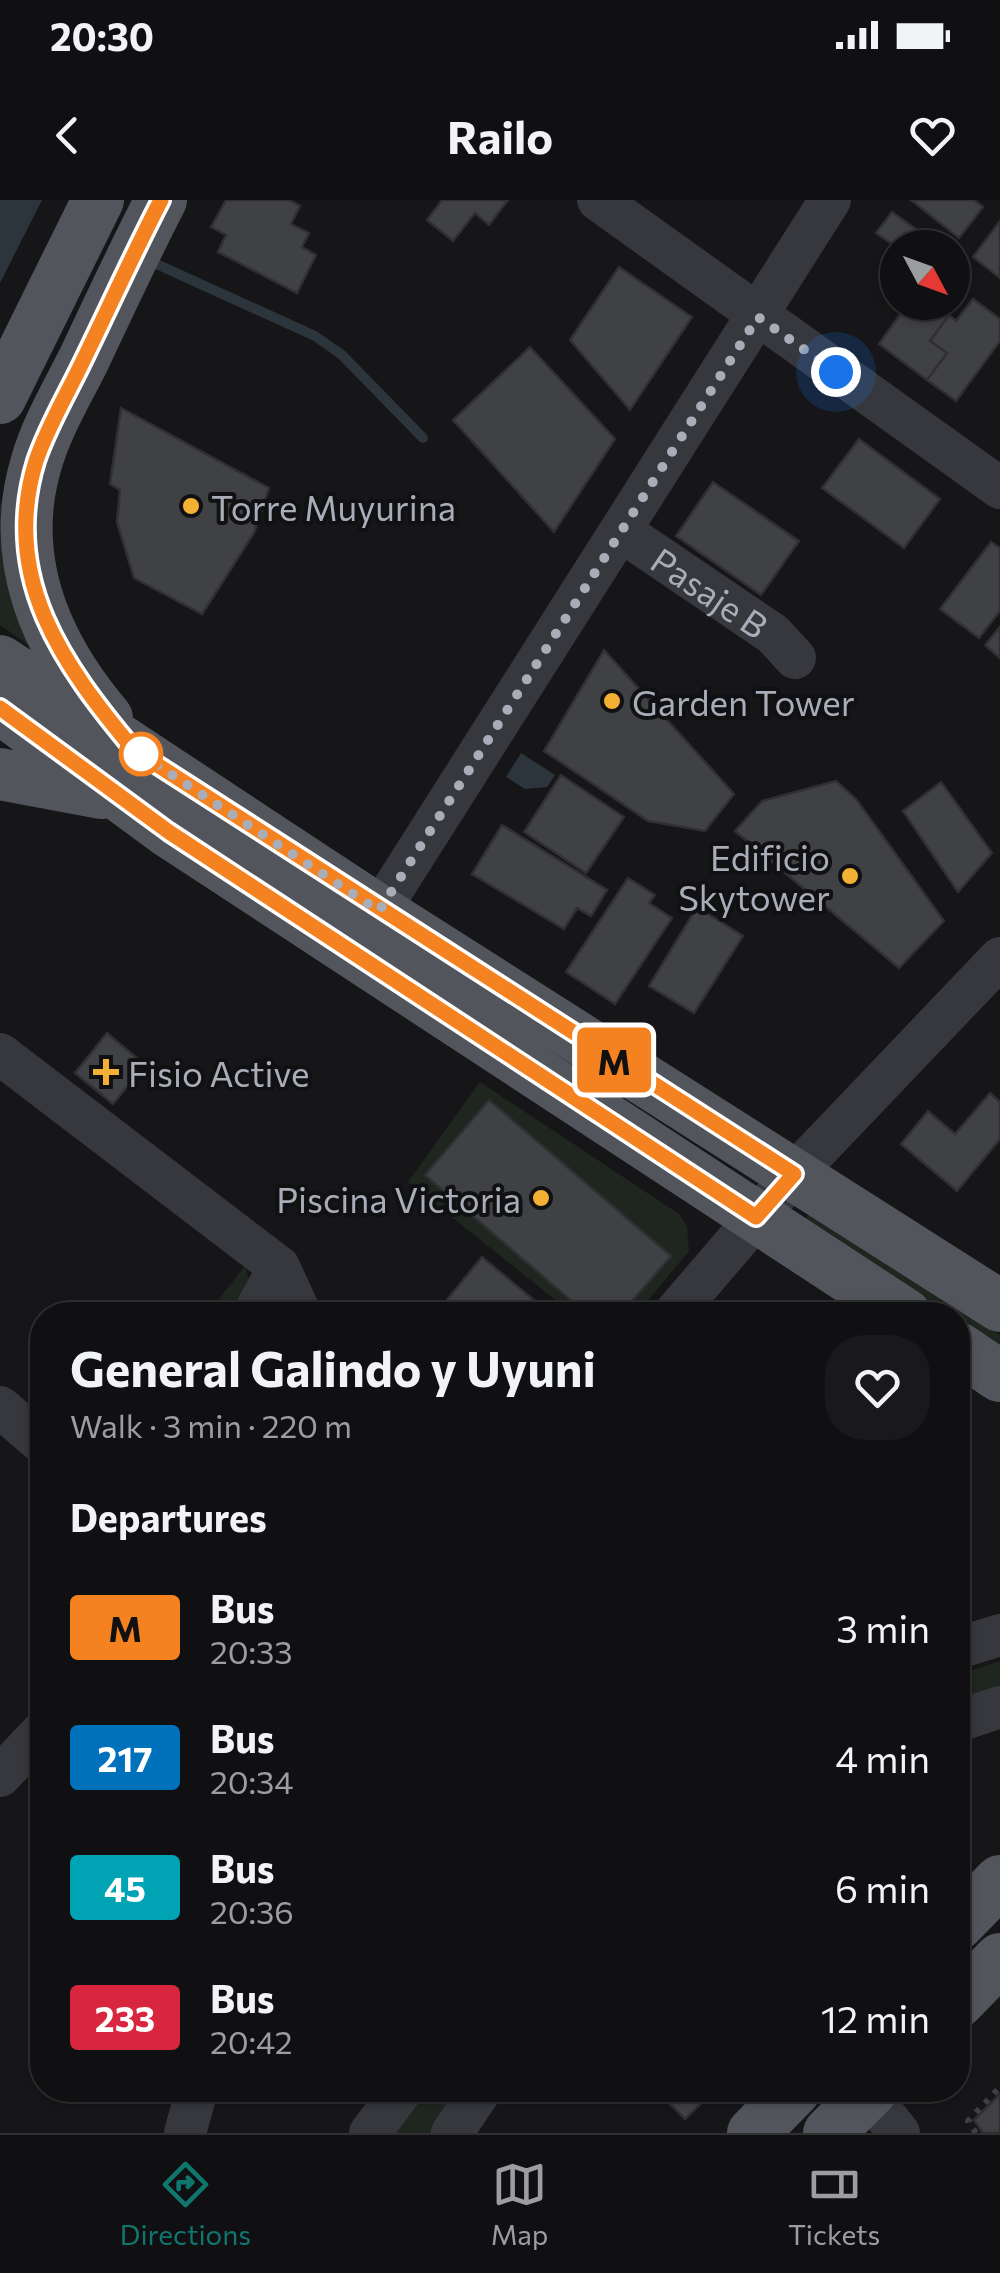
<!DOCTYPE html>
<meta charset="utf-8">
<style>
:root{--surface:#101012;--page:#19191b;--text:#f1f3f6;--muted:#9c9d9f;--line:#303032;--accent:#0f766e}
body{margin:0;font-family:Commissioner,sans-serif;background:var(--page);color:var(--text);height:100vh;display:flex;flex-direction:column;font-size:38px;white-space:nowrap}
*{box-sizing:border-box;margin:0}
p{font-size:32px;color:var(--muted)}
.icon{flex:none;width:55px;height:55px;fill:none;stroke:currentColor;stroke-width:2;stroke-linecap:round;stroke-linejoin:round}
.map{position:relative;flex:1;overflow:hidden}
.sheet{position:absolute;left:30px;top:1102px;width:940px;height:800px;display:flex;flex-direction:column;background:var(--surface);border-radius:40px;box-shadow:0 2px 8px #0004,0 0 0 2px var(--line)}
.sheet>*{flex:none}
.badge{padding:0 20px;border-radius:8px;font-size:35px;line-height:65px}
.needle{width:65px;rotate:131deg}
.controls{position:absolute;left:880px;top:30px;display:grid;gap:20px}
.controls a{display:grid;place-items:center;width:90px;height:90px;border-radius:50%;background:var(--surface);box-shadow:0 2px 8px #0004,0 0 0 2px var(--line);font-size:50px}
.you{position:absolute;width:50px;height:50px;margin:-25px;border:8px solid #fff;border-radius:50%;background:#1a73e8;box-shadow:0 0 0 15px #1a73e833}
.map>.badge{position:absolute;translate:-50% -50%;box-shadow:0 0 0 5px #fff}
h2{padding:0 40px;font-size:38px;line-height:90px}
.round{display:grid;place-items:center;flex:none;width:105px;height:105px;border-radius:40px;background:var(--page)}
.headline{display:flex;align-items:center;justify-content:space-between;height:170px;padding:0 40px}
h1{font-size:48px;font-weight:700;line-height:75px}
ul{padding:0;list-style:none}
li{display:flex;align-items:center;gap:30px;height:130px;padding:0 40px}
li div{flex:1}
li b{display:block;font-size:38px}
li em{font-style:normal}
li .badge{min-width:110px;font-weight:700;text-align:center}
.status{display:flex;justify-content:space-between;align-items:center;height:70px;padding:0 50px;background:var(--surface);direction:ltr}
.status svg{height:28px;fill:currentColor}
header{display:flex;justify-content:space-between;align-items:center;height:130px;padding:0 40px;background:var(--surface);font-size:45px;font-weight:700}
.menu{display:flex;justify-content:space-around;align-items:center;height:140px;border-top:2px solid var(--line);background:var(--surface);font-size:28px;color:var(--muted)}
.menu a{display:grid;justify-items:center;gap:5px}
.menu .current{color:var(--accent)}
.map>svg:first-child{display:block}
.green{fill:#1e261f}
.water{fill:#2c353c}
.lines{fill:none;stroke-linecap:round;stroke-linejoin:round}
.stream{stroke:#2c353c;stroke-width:10}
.building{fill:#404145;stroke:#303034;stroke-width:2.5}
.path{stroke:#3d3f44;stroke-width:6;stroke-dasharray:5 8;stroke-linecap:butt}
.minor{stroke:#37383d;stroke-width:42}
.major{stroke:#53555c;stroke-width:52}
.line-casing{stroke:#fff;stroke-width:22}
.line{stroke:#f58220;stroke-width:15}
.walk{stroke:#a8adb8;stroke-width:10;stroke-dasharray:0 18}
.poi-dot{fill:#f2b134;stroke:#111113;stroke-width:4}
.stop-dot{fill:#fff;stroke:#f58220;stroke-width:5}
.labels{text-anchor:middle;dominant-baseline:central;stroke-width:8;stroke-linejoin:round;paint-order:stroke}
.poi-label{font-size:35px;fill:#a8adb8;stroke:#111113;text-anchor:start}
.street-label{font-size:35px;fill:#a8adb8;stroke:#111113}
</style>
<div class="status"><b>20:30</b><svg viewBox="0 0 49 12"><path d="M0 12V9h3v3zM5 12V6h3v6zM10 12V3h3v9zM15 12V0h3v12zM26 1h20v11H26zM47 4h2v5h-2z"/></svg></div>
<header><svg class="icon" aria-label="back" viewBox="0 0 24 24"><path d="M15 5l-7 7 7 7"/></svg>Railo<svg class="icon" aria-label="heart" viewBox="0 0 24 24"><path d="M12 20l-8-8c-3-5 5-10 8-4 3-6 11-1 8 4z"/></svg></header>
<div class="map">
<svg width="1000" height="1933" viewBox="0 0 1000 1933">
<rect width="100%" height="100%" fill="#161618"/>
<path class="green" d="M38,229L53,462L0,425V305Z
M480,882L679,1014L687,1026L689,1051L636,1115H574L408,982Z
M809,1013L1000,1135V1145L805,1021Z
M245,1066L251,1085L241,1115H206Z
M1000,1461V1495L958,1508V1475Z
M421,1890H467L440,1933H389Z"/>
<path class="water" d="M0,0H42L0,83Z
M521,553L555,575L547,587L525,589L506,577Z"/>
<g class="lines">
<path class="stream" d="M152,62L315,136L342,155L423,238"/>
</g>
<path class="building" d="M226,0H289L300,6L291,24L309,33L302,47L316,55L297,93L218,52L226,35L211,27Z
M442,0H508L489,25L475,13L453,41L427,20Z
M911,0H974L983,7L959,38Z
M892,12L942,48H898L876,33Z
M1000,21V78L973,57Z
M619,67L692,117L630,210L570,140Z
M973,99L1000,119V141L956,201L927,180L947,153L930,141L949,115L956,121Z
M909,102H931L949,115L930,141L947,153L927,180L879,144Z
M530,147L615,239L554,332L453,220Z
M121,208L269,288L254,333L202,414L134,378L117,322L120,290L110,284Z
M859,239L940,299L904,348L822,288Z
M713,282L799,341L761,395L676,336Z
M991,342L1000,348V411L979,438L940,409Z
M1000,427V458L985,445Z
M604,450L734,594L705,631L648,621L544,551Z
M561,575L624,617L586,673L524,632Z
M836,581L856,599L944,721L899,768L735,631L762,601Z
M941,582L992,653L958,692L903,611Z
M502,625L607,690L591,716L577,708L564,729L472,674Z
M628,678L655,695L649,703L672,718L615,804L566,772Z
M697,707L743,736L694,813L649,786Z
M107,833L145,865L113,904L75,873Z
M990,893L1000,902V939L957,991L901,944L928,911L955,934Z
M489,900L671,1056L620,1115H588L425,975Z
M482,1057L552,1115H439L436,1113Z
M656,1890H715L685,1919Z
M1000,1894V1933H983L974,1920Z"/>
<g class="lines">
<path class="path" d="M976,1933L968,1921L1000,1887"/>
<g class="minor">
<path d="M598,0L1000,288"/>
<path id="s1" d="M621,331L773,434L795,458"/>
<path d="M379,711L830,0"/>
<path d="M0,854L279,1067L301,1115"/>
<path d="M253,1115L279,1067"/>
<path d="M673,1115L794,974L1000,758"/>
<path d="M0,1207L42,1243"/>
<path d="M958,1448L1000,1435"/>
<path d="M958,1521L1000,1507"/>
<path d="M0,1576L42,1532"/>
<path d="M865,1890L899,1933"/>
<path d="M185,1933L197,1890"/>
<path d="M370,1933L402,1890"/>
<path d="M452,1933L481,1890"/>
</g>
<path class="major" d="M0,198L98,0
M0,461L379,711L1000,1106
M0,508L169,632L906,1115
M107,518C46,446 8,359 36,264C46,228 67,193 84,159C109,106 134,52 161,0
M0,574L101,593
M958,1148L1000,1176
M958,1724L1000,1681
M958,1802L1000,1759
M753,1933L795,1890
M829,1933L872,1890"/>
</g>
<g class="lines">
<g class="line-casing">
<path id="line" d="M0,508L169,632L756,1017L794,974L134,550C63,465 0,378 36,261C47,228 66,196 81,165C108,110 133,54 161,0"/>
</g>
<use href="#line" class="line"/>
<path class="walk" d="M141,554L134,550L379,711L758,117L836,172"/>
</g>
<g class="poi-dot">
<circle cx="191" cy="306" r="10"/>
<circle cx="612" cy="501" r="10"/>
<circle cx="850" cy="676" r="10"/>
<path d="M101 857h10v10h10v10h-10v10h-10v-10h-10v-10h10z"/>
<circle cx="541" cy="998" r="10"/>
</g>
<circle class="stop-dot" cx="141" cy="554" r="20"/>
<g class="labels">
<g class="poi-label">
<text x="211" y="306">Torre Muyurina</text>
<text x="632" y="501">Garden Tower</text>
<text x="830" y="656" text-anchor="end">Edificio<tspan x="830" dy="40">Skytower</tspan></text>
<text x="128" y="872">Fisio Active</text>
<text x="521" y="998" text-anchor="end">Piscina Victoria</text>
</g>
<g class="street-label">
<text stroke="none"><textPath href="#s1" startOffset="108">Pasaje B</textPath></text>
</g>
</g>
</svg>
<div class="controls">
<a><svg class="needle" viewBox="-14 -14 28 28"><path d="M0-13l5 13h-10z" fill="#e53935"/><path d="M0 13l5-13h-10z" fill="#9c9d9f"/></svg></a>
</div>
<div class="you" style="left:836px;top:172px"></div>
<b class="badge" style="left:614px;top:860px;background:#f58220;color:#111">M</b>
<section class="sheet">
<div class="headline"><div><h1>General Galindo y Uyuni</h1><p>Walk · 3 min · 220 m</p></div><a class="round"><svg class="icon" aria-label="heart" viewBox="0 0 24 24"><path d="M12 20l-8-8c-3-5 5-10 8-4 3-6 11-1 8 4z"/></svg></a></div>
<h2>Departures</h2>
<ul>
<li><span class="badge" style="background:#f58220;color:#111">M</span><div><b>Bus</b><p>20:33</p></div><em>3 min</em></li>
<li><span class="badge" style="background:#0072bc;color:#fff">217</span><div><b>Bus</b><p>20:34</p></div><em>4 min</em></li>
<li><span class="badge" style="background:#00a3b4;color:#fff">45</span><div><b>Bus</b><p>20:36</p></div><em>6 min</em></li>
<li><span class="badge" style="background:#d7263d;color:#fff">233</span><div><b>Bus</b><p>20:42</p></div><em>12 min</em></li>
</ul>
</section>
</div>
<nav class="menu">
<a class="current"><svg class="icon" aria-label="directions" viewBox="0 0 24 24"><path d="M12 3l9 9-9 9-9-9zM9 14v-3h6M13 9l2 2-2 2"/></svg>Directions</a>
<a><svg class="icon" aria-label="map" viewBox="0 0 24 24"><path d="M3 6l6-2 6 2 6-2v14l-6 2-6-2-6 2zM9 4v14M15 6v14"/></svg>Map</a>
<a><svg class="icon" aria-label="tickets" viewBox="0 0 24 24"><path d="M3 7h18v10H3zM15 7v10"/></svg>Tickets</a>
</nav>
